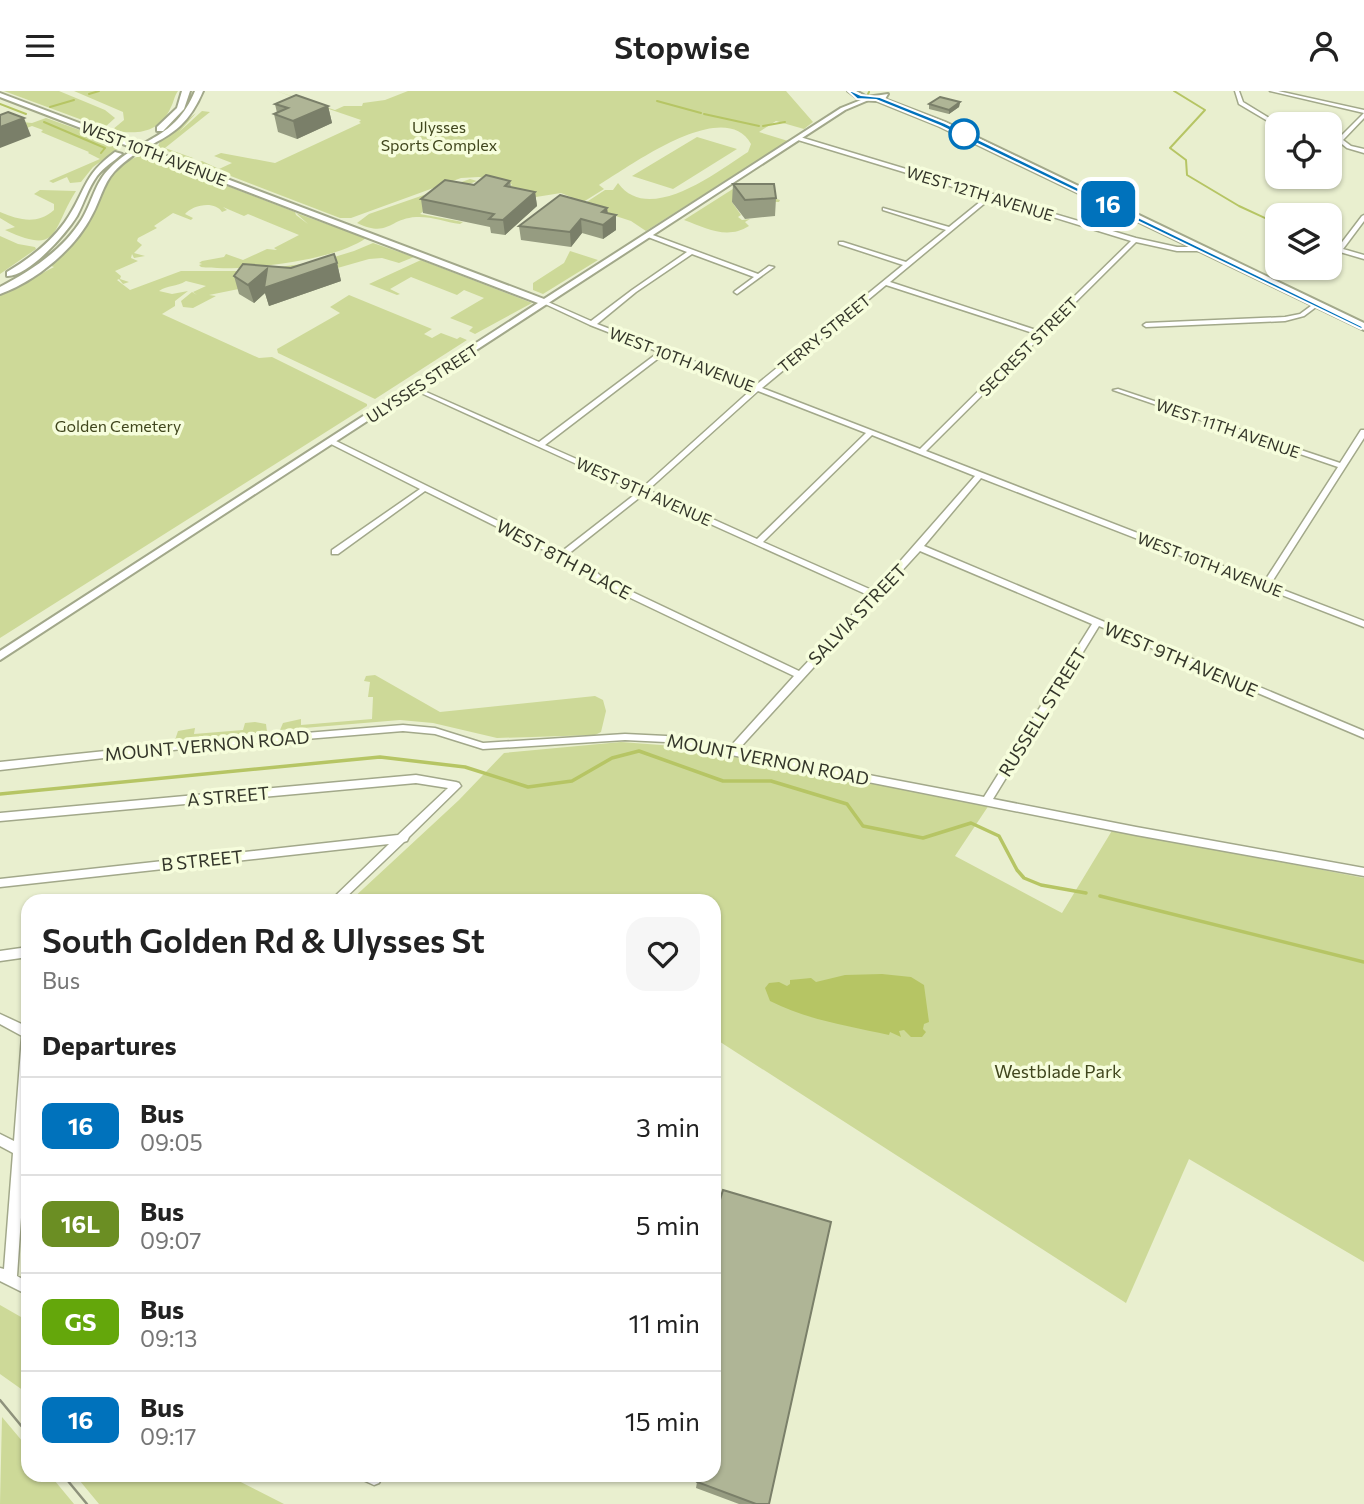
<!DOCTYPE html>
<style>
:root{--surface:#fff;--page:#f6f6f6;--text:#222;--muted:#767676;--line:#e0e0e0}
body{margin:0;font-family:Commissioner,sans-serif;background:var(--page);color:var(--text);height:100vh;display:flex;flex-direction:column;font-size:26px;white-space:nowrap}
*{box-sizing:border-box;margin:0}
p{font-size:23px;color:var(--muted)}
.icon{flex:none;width:38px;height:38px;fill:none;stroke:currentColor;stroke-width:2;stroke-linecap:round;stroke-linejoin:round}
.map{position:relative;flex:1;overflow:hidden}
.drawer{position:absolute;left:21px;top:803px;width:700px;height:588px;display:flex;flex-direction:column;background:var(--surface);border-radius:21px;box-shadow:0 2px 5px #0004}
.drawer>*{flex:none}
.badge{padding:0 14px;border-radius:10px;font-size:24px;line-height:46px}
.tools{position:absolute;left:1265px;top:21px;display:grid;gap:14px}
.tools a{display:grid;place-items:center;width:77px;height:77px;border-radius:14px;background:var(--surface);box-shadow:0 2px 5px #0004;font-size:35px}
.map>.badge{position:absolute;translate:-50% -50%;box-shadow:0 0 0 4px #fff}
h2{padding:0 21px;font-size:26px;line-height:63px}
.round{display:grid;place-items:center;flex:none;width:74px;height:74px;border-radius:21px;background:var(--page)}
.head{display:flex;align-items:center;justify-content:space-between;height:119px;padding:0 21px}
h1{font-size:33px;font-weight:600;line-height:52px}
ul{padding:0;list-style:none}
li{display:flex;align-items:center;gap:21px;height:98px;padding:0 21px;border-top:2px solid var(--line)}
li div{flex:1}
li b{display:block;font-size:26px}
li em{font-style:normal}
li .badge{min-width:77px;font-weight:700;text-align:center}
header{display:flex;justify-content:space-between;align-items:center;height:91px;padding:0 21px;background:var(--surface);font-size:32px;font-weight:600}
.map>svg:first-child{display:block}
.green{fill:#cdd998}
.water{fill:#b6c564}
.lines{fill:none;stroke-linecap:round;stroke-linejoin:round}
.stream-far1{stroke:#b6c564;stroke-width:2}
.stream{stroke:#b6c564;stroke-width:3.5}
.minor-casing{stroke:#a2a88a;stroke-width:3}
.tertiary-casing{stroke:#a2a88a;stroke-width:4}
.secondary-casing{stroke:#a2a88a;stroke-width:4}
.minor{fill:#fff;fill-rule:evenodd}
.tertiary{fill:#fff;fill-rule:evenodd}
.secondary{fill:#fff;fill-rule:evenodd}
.tram{stroke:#8e927c;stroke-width:2.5}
.wall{fill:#969c81}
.shaded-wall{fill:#7a7f69}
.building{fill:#afb596;stroke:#7a7f69;stroke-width:2}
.line{fill:#0072bc;stroke:#fff;stroke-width:2}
.stop-dot{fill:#fff;stroke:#0072bc;stroke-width:3.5}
.labels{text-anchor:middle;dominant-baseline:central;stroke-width:7;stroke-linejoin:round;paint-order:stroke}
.far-park-label{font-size:16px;fill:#40461d;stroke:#f6fddc}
.far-street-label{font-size:16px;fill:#34362a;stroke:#f6fddc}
.street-label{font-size:18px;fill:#34362a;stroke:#f6fddc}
.park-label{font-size:18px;fill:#40461d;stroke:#f6fddc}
</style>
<header><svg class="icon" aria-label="menu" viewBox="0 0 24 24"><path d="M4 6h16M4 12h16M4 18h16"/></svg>Stopwise<svg class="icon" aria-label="person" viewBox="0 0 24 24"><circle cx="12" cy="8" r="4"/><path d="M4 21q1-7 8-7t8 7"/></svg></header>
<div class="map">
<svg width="1364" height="1413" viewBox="0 0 1364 1413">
<rect width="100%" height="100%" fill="#e9efcf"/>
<path class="green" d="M4,0H59L105,19L115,27L104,37Z
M74,0H178C174,5 174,11 171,16C159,43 136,44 112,39L124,29L123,21Z
M276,0L335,19L344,15H362L363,12L385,9L408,0H786L813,31L804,38L776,30L759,41L788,50L646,140L631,130L582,114L605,99H613L618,92C649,135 718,80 748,61L751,53C724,5 629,76 599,94L604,98L580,113L568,109L571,106L561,102L536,106L509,97L512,93L479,86L461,87L351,127H340L197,72L202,70L219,78L232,72L214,65L221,62L275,72L361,32L359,31L361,29Z
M202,20L210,21L165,57L193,67L189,69L158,56L160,50L196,22L179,41Z
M46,27L119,53L121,56L93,76L81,91L70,92L67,86L53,92L49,90L100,68L88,62L89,61L41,41L43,39L32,35L27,37L22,31L32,32Z
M697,46L737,58L673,98L632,85Z
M141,65L152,66L295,121L296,124L308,133L296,122L366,147C335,170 239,181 201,176L199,174L202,173L199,172L202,170L224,166L226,163L243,169L267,158L277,159L274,157L299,144L248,123L244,125L223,116L227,119L222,121C215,109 192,114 185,123L193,127L191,129L173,122L154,135L157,137L138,147L137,150L142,154L134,162L145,165L134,167L132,163L131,167L138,170L115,180L121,185L120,188L129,191L123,193L119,188L117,189L130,199L181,180H247L318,171L354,160L373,152L414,166L399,172L382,167L369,168L327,180L209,204L216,205L193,217L183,216L181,210L192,201L197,204L193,201L206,195L186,190C176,196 168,194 159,200L172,203L188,200L175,210V215L162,223L259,267L272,266L367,313V315L0,547V204L54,176L46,173C63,160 81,145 92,126C106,102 109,72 141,65Z
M470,88L477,90L446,102L420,123L463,131L460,133C445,131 431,125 416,126C388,128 389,147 357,132L369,123Z
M736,96L780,109L779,111H732L741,124L738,126L742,129L750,128L745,131L749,135C727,149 706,137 684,129Z
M40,99L76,100C51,139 61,165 5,139L15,136L0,127V121C19,129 37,134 54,119V113L34,103Z
M0,145L18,153L35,156L36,158L0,183Z
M570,160L598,169L543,203L533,199V192L564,172Z
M421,169L532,212L475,243L469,240L473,236L450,227L484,207L464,199L457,204L411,186L390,198L400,203L397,204L369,193Z
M349,204L432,238L424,243L432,247L441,242L457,248L460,246L467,249L375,308L278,262L277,258L340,222L330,216Z
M375,584L440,621L595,605L603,609L606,620L601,641L595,644L497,647L433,632L400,629L280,639L283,632L301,628V634L372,628L373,606H368L370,591L364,590L366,585Z
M255,631L266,633L267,641L175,649L178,640L195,637L194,643L243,639L245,632Z
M621,651L687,656L989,714L955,765L1062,822L1113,738L1364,787V1171L1189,1068L1126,1212L714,947V810H350L459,709L504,662Z
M0,1214L28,1230V1298L24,1300L0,1283Z
M2,1326L28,1357V1384H50L74,1413H0Z
M75,1384H227L284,1413H99Z"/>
<path class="water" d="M882,883L911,886L924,894L929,931L924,933L923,938L926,941L922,946H911L904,939L899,940L901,946L890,941L889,944C849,935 807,929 770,910L765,897L769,892L779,891L787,895L790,893V889L811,887L816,891L845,884Z"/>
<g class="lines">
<path class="stream-far1" d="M1174,0L1205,19L1170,57L1186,69L1187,84L1239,115L1278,133
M89,3L99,0
M867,5L869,1
M657,10L701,22
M0,13L26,23
M50,16L74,9
M704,23L759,35
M44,31L105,57L101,62
M763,35L785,31"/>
<path class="stream" d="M0,703L380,666L465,676L528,696L572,690L612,667L639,660L723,690H771L847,713L863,735L923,747L971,732L999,745L1017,779L1024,787L1041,794L1086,802
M1100,805L1364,871"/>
<g class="minor-casing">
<path id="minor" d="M1235,0H1239L1243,11L1279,33L1278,36L1239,13Z
M1270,0H1278L1364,19V27L1343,49L1351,55L1364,58V62L1347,57L1337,49L1364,22Z
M800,46L989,103H994V105L1136,147L1177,156H1202L1205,158L1202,160H1177L1136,151L926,360L1264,491L1338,376L1113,299L1118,298L1340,372L1361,339H1364V347L1270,494L1364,530V536L981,387L924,455L1364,640V647L1099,535L993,708L1136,736L1364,777V785L1136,744L666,651L625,649L483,658L435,643L403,640L182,658L0,679V671L182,652L403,634L435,637L483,652L625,643L666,645L729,657L794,585L597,491L582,478L425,400L338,463H332V459L420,398L327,351L328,349H334L561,461L638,401L410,297L415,296L539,351L659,261L590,234L543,212L548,211L591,230L632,199L687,161L648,146V144L650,143L758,183L769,175L774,176L737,203L734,201L735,200L754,186L692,163L636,201L597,233L756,294L903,174L839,153V151H843L906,171L946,139L883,119V117L949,136L986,106L798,49L797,48ZM991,107L1131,150L1039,240L890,191ZM886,194L1036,243L920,358L762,297ZM664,263L752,298L642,397L545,354ZM758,300L866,342L757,448L648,399ZM872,344L975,385L874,500L763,451ZM644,403L870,505L799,580L603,487L588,474L567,464ZM920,460L1092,533L984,706L738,659Z
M1364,124V130L1343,158L1364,164V168L1340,161L1334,169H1330V167L1362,125Z
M1315,212L1320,213L1304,225L1285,230L1146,236L1143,234L1146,232L1285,226L1300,223Z
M416,684L456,691L459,692L461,695L409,746L407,750L404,751L342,810H330L389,753L0,796V788L398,744L448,697L416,692L0,730V722Z
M28,856V866L0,870V860Z
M0,923L28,936V1024L26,1056L28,1057V1069L25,1068L17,1185L28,1191V1204L0,1190V1177L4,1178L13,1062L0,1055V1043L14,1050L22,945L0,933Z
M361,1384H383L379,1392L374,1394L363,1389Z"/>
</g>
<g class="tertiary-casing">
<path id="tertiary" d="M0,2L544,208L841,17L866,7L871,8L845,19L0,569V560L538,212L0,6Z"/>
</g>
<g class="secondary-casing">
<path id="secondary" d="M182,0H190L184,18L163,40H157V36L177,17Z
M195,0H203C180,55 148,45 114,81C103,93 100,110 92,124C75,158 36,190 0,203V196C31,180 63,159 82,128C92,112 95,91 110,77C143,44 174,50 195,0Z
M848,0H856L867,6L888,3L885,8L945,31L1364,232V239L939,35L877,10L860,9Z
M115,61L122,63C114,70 104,76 97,85C88,97 84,112 77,125C66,143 28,186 7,185V181C29,168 50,152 65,131C86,101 82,85 115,61Z"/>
</g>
<use href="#minor" class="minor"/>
<use href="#tertiary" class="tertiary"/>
<use href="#secondary" class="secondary"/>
<path class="tram" d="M0,1309L28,1343
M63,1384L87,1413"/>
</g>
<path class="wall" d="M960,11L959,16L949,23L929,18V13Z
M275,13L328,15L332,32L297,48L278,41L274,23L277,22Z
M510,90L511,96L535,101L537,115L505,144L491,142L490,136L423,122L421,108L474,94Z
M733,93L776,107L775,125L745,128L732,111Z
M607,117L608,122L616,124V139L603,148L582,142L571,156L521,149L519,135Z
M337,172L341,190L269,215L265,202L254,212L239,203L234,185L291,177Z
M697,1391L769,1413H739L696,1397Z"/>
<path class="shaded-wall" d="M960,11L959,16L949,23V19Z
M328,15L332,32L297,48L293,30Z
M24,27L31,45L0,57V36Z
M535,101L537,115L505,144L503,129Z
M607,117L608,130L616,124V139L603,148L602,121Z
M581,128L582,142L571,156L570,141Z
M337,172L341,190L269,215L265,202L254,212L248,194L267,178Z"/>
<path class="building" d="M296,4L328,15L293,30L274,23L288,17L275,13Z
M940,6L960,11L949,19L929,13Z
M8,21L24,27L0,36V24Z
M486,84L510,90L505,95L535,101L503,129L489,128L494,123L421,108L445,89L474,94Z
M733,93H774L776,107L745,109Z
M560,104L607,117L602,121L616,124L603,134L581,128L570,141L519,135Z
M334,163L337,172L264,197L267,178L248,194L234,185L243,173L291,177Z
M723,1099L831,1131L769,1413H756L697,1391L699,1384H714V1128Z"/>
<path class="line" d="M848,0H852L861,4L880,6L945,32L1364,236L1361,238L940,35L876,9L857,8Z"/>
<circle class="stop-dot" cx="964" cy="43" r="14"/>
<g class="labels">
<g class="far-park-label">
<text x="439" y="35">Ulysses<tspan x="439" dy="18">Sports Complex</tspan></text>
<text x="118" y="334">Golden Cemetery</text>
</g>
<g class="far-street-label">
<text transform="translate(154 62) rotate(21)">WEST 10TH AVENUE</text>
<text transform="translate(980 102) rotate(17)">WEST 12TH AVENUE</text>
<text transform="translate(824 242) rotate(-39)">TERRY STREET</text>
<text transform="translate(1028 255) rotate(-45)">SECREST STREET</text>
<text transform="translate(682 268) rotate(21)">WEST 10TH AVENUE</text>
<text transform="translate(422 292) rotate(-33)">ULYSSES STREET</text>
<text transform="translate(1228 337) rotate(19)">WEST 11TH AVENUE</text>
<text transform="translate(644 400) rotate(24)">WEST 9TH AVENUE</text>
<text transform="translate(1210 473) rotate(21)">WEST 10TH AVENUE</text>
</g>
<g class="street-label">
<text transform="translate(564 468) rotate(28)">WEST 8TH PLACE</text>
<text transform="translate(857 523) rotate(-46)">SALVIA STREET</text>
<text transform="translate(1181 568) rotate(23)">WEST 9TH AVENUE</text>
<text transform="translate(1042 621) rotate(-58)">RUSSELL STREET</text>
<text transform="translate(207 654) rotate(-5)">MOUNT VERNON ROAD</text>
<text transform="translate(768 668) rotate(11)">MOUNT VERNON ROAD</text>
<text transform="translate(228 705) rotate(-5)">A STREET</text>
<text transform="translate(202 769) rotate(-6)">B STREET</text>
</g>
<g class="park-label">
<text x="1058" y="980">Westblade Park</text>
</g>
</g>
</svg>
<div class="tools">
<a><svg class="icon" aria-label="locate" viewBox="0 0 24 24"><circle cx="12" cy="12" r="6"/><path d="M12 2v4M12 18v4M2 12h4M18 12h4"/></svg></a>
<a><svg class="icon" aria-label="layers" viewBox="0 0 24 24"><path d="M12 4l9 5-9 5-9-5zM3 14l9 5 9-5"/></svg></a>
</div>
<b class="badge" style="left:1108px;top:113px;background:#0072bc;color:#fff">16</b>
<section class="drawer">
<div class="head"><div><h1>South Golden Rd &amp; Ulysses St</h1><p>Bus</p></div><a class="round"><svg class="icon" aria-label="heart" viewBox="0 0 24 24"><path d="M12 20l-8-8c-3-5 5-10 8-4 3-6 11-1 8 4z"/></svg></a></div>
<h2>Departures</h2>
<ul>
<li><span class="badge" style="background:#0072bc;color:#fff">16</span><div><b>Bus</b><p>09:05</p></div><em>3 min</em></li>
<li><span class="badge" style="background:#6b8e23;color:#fff">16L</span><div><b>Bus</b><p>09:07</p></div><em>5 min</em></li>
<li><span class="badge" style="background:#64a70b;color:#fff">GS</span><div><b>Bus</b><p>09:13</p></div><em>11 min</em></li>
<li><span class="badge" style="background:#0072bc;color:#fff">16</span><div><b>Bus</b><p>09:17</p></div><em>15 min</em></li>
</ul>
</section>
</div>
